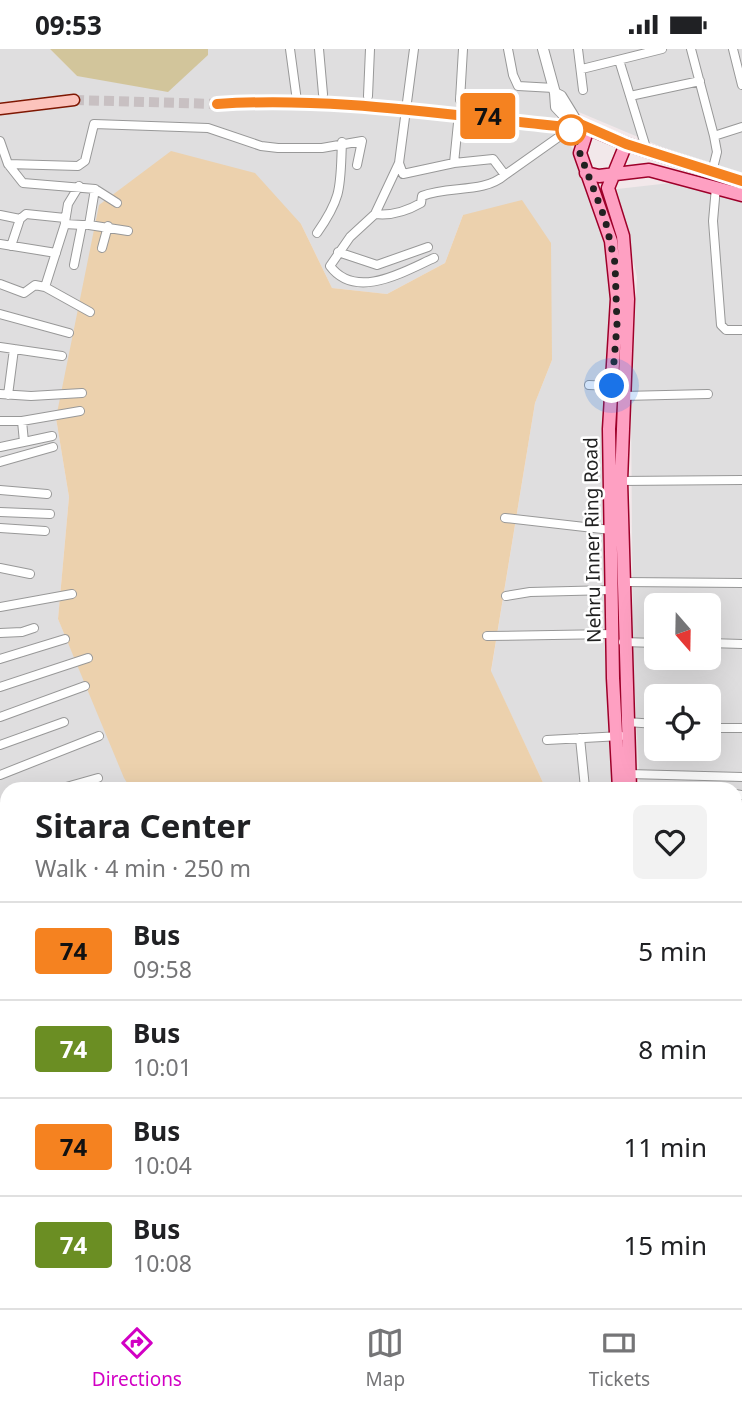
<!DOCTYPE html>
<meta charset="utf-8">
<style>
:root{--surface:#fff;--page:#f2f2f2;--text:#202124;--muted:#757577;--line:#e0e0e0;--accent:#d200c4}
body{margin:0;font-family:"Noto Sans",sans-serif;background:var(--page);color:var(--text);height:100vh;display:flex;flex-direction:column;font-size:26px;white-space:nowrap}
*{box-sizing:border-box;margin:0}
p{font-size:23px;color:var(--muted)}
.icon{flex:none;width:38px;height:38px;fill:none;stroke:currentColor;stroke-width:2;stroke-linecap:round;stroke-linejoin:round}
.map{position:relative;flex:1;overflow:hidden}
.drawer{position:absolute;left:0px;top:733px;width:742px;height:527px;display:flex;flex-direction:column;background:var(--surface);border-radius:21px 21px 0 0;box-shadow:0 7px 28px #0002}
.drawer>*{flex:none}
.badge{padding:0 14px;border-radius:5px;font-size:24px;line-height:46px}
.needle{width:46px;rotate:160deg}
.buttons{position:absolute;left:644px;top:544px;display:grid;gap:14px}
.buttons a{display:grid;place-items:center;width:77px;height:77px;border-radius:10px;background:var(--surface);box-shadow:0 7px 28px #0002;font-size:35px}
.you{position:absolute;width:35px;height:35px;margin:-18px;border:5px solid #fff;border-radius:50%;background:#1a73e8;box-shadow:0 0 0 10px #1a73e833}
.map>.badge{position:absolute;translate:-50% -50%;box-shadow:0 0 0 4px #fff}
.round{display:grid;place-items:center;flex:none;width:74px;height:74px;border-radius:10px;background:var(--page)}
.summary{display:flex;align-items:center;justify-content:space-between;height:119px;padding:0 35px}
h1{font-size:33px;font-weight:700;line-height:52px}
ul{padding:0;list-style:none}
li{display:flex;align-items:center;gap:21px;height:98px;padding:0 35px;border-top:2px solid var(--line)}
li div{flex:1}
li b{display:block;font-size:26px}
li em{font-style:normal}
li .badge{min-width:77px;font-weight:700;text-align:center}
.status{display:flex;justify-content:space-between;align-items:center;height:49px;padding:0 35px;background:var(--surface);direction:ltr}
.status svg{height:19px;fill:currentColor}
.tab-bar{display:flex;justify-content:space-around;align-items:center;height:98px;border-top:2px solid var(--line);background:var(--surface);font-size:19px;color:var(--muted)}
.tab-bar a{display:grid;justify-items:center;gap:4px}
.tab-bar .active{color:var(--accent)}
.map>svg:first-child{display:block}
.residential{fill:#dfdedf;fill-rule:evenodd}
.industrial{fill:#ded9eb}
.grass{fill:#ecd1ad}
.forest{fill:#d2c59b}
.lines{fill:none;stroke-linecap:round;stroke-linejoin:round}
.secondary-tunnel{stroke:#c8c0c2;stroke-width:10;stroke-dasharray:10 5;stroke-linecap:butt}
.minor-casing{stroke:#989898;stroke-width:10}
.tertiary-casing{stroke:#989898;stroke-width:12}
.secondary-casing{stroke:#7e1702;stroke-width:13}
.primary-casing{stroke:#9e002a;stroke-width:15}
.minor{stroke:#fff;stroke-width:8}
.tertiary{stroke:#fff;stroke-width:10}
.secondary{stroke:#fcc3bc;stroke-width:10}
.primary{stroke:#fea0c2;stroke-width:12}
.line-casing{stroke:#fff;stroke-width:16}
.line{stroke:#f58220;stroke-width:10}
.walk{stroke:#212121;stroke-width:7;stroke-dasharray:0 12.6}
.stop-dot{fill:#fff;stroke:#f58220;stroke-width:3.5}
.labels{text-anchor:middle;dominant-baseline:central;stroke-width:5;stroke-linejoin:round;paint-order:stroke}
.street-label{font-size:19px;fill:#212121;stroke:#fff}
</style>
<div class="status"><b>09:53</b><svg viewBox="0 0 49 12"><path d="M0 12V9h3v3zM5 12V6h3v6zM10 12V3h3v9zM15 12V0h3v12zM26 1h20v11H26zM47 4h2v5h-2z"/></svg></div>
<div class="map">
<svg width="742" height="1259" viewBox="0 0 742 1259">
<rect width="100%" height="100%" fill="#f2e8ea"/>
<path class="residential" d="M0,0H50L77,27L208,6V0H742V125L688,109L562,56L553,73L591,125L619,204L609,358L616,740H546L491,623L535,354L552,311L463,166L445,214L387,245L332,239L301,175L56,369L69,448L58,570L131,740H7V1043L0,1052Z
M697,131L742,145V1259H569L573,1253H735V740H640L633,608L631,355L637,228L617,140ZM656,556H709V609H656ZM656,648H709V700H656Z
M153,1253H286V1259H155Z"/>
<path class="industrial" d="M7,1088V1253H115L119,1259H0V1091Z"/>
<path class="grass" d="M171,102L255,124L301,175L332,239L387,245L445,214L463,166L522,151L551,194L552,311L535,354L491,622L546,740H131L124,729L58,570L69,448L56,369L99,156Z
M286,1253H501L497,1259H286Z"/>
<path class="forest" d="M50,0H208V6L168,43L77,27Z"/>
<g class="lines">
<path class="secondary-tunnel" d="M74,51L217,55"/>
<g class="minor-casing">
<path id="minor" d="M290,0L297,52
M319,0L323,45
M414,0L399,114L403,125L454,114L493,110L505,126L570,80
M508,0L513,26L518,37L554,39
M578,0L583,41
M691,0L714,87
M733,0L742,36
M619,11L647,102
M582,20L662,0
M368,47L370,0
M630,47L700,32
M460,51L463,0
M0,92L8,115L78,117L85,112L94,75L208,79L261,97L278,99H322L362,92L357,116
M399,114L375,165L350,188L330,217C356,252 405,222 434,209
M454,114L459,64
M8,115L23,134L95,140L117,154
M712,123L717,103L714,87L742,78
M716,138L713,172L721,276L726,281H742
M95,140L89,176L128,182
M375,165C391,167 407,162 421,154L422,147C449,136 483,145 505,126
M0,166L20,170L26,165L65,169
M65,173L68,155L79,137
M317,184C343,147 340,137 342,93
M0,195L56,204
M11,197L20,170
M102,199L108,177
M338,203L377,216L428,198
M74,216L82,176H86
M0,235L24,244L35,236L45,238L90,263
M45,238L65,175L82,176
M0,265L69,284
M0,298L62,307
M589,336L612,337
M0,345L31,347L82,344
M8,346L14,300
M623,347L708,345
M0,372H22L80,362
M22,372L24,393
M0,398L52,387
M0,413L53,398
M619,432L742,431
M0,441L47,445
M0,463L50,465
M505,469L611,481
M0,479L45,482
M0,519L30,525
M623,533L742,534
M506,547L530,543L612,541
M0,558L72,545
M0,584L22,583L34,579
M487,587L612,585
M623,593L656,594
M709,594L742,595
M0,610L65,590
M0,638L88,609
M0,668L85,637
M627,673L656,675
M709,679H742
M580,689L585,739
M547,691L621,687
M0,696L64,673
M629,725L742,728
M0,726L99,687
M59,740L98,729
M735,745L742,746
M0,758L7,756
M0,785L7,802
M0,817L7,816
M736,844V804
M0,846L7,844
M0,872L7,871
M0,902L7,901
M735,905L742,904
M0,928L7,926
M0,956L7,955
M735,976H742
M0,1006L7,1003
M735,1023H742
M0,1084L7,1080
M224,1253V1259
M261,1253L262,1259
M279,1253L280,1259
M726,1259L727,1253"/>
</g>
<g class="tertiary-casing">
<path id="tertiary" d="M543,0L555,44L556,58L570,73
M555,44L561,47L577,73
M0,1016L7,1027
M0,1039L7,1051
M735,1190L742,1191
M131,1253L134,1259
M143,1253L146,1259"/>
</g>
<g class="secondary-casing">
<path id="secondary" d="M217,55C334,47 452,66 568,78
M0,60L74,51
M568 76a5 5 0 1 1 10 0a5 5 0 1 1-10 0Z
M0,1032L7,1028"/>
</g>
<g class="primary-casing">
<path id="primary" d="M626,95L608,139L623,187L628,250L621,432L630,740
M586,124L599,127L649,121L742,146
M619,740L613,629L609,380L617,250L611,192L580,104L588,79L626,95L742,132
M555,1259L559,1253"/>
</g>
<use href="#minor" class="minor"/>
<use href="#tertiary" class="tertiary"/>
<use href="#secondary" class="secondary"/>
<use href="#primary" class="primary"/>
</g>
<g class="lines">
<g class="line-casing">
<path id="line" d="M217,55C334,47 452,67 568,78L573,81L577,80L578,74L626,95L742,132"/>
</g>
<use href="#line" class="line"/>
<path class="walk" d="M571,81L605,170L615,214L617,276L612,337"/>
</g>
<circle class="stop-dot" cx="571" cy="81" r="14"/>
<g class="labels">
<g class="street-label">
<text transform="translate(592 491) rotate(-91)">Nehru Inner Ring Road</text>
</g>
</g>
</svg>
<div class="buttons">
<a><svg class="needle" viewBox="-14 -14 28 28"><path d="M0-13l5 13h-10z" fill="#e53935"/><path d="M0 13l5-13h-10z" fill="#757577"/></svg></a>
<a><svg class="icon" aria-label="locate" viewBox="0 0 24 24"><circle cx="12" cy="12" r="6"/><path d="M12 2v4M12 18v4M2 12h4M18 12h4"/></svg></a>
</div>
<div class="you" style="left:612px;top:337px"></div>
<b class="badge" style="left:488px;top:67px;background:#f58220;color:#111">74</b>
<section class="drawer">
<div class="summary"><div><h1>Sitara Center</h1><p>Walk · 4 min · 250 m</p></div><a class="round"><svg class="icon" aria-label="heart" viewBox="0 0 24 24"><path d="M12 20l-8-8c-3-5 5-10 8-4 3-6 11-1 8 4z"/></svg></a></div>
<ul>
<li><span class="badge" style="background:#f58220;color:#111">74</span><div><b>Bus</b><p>09:58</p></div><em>5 min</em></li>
<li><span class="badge" style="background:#6b8e23;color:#fff">74</span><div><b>Bus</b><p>10:01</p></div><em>8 min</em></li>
<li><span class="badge" style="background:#f58220;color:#111">74</span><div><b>Bus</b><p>10:04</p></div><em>11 min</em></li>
<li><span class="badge" style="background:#6b8e23;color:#fff">74</span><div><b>Bus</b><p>10:08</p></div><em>15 min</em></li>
</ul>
</section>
</div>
<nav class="tab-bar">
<a class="active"><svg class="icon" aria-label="directions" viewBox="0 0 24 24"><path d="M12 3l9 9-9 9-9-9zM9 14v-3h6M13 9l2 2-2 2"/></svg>Directions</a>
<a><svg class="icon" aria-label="map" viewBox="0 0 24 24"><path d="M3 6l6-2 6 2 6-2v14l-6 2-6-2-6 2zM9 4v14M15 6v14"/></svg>Map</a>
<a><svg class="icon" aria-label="tickets" viewBox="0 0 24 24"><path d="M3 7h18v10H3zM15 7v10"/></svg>Tickets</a>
</nav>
